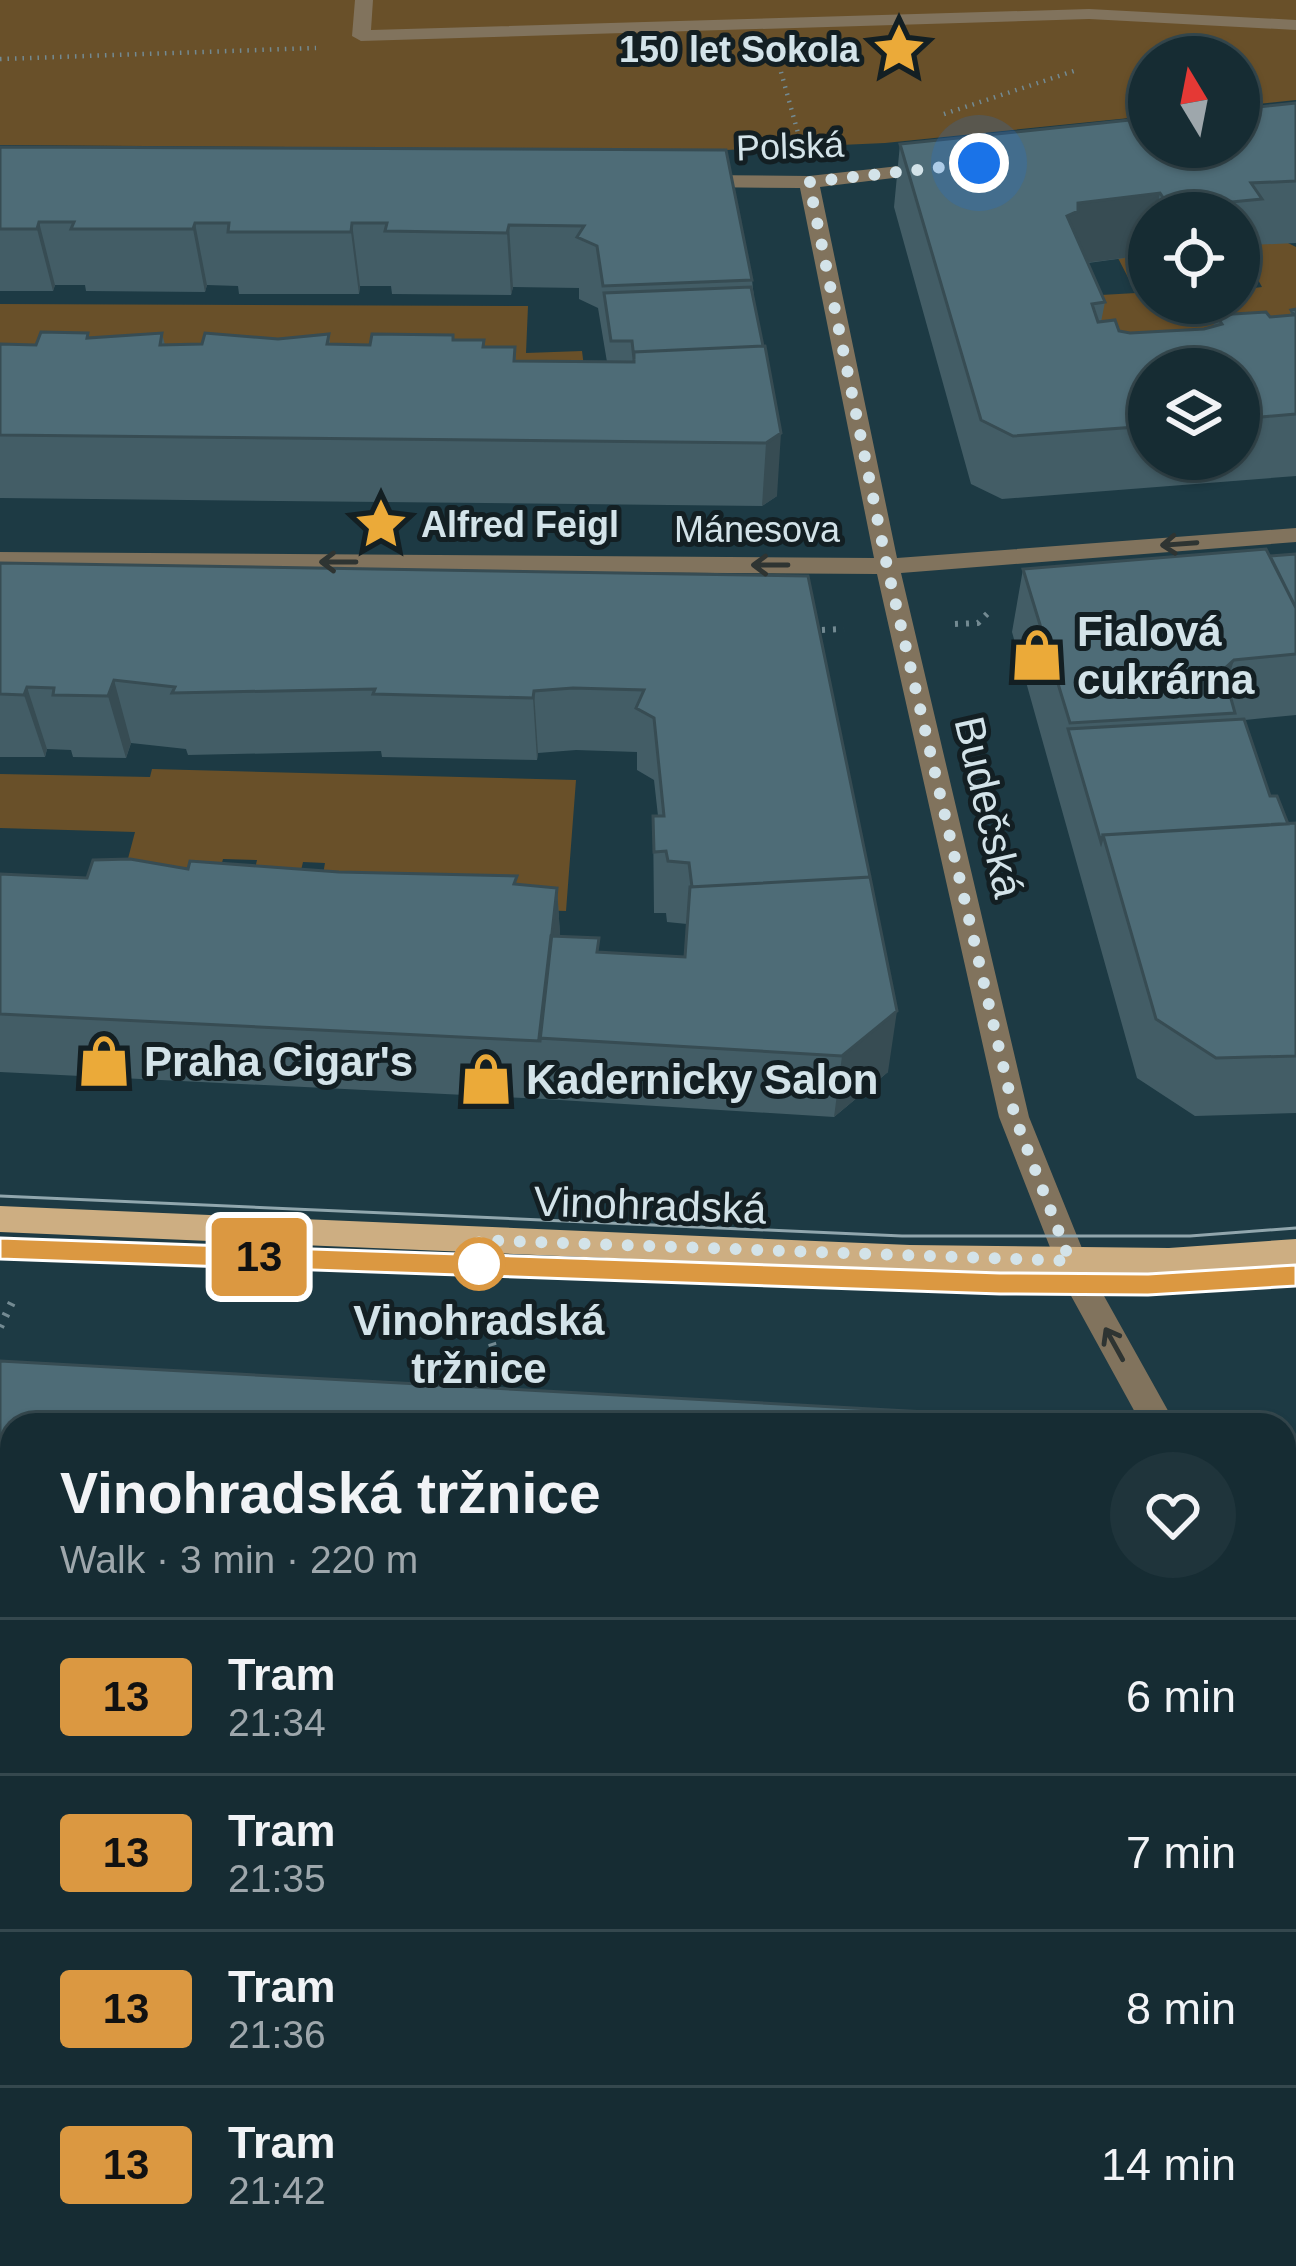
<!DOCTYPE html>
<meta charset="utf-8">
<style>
:root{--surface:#162c33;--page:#1f343b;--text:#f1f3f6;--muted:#9ea7ac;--line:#35484e}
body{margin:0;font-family:Arial,sans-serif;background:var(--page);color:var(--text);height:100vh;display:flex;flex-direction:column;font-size:45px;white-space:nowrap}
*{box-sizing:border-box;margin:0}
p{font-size:39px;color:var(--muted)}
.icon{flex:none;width:66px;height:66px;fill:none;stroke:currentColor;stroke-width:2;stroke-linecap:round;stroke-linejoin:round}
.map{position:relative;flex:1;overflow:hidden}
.side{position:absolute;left:0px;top:1413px;width:1296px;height:855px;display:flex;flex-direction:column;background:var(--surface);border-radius:36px 36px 0 0;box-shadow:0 3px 9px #0004,0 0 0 3px var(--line)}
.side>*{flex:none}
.badge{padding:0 24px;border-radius:9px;font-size:42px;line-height:78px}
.needle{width:78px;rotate:350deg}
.tools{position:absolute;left:1128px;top:36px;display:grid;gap:24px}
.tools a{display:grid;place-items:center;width:132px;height:132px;border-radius:50%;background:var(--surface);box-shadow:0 3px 9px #0004,0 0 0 3px var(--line);font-size:60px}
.you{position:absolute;width:60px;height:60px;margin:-30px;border:9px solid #fff;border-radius:50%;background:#1a73e8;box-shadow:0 0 0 18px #1a73e833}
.map>.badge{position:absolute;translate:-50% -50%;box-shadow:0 0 0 6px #fff}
.round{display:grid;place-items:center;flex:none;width:126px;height:126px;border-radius:63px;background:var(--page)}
.head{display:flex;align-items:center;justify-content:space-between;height:204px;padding:0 60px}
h1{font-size:57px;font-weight:600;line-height:90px}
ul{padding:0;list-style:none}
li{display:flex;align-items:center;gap:36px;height:156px;padding:0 60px;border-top:3px solid var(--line)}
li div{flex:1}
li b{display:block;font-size:45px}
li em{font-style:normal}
li .badge{min-width:132px;font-weight:700;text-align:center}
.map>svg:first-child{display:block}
.green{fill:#695029}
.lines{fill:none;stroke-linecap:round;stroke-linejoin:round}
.path-far2{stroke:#738a92;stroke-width:4.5;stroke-dasharray:1.5 6;stroke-linecap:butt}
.path-far1{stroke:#738a92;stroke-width:6;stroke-dasharray:3 8;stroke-linecap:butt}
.path{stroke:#738a92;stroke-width:8;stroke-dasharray:3 9;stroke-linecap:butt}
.minor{fill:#81735d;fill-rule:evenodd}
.major{fill:#cdae82;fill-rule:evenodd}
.tram{stroke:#91a6ad;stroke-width:3}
.wall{fill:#435d66;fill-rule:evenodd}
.shaded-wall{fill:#374c53}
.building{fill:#4e6c77;stroke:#374c53;stroke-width:3}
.oneway{stroke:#2e3432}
.line{fill:#db9841;stroke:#fff;stroke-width:3}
.walk{stroke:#d3e3e9;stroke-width:12;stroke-dasharray:0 21.6}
.stop-dot{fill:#fff;stroke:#db9841;stroke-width:6}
.labels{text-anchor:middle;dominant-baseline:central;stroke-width:10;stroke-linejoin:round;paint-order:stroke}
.far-poi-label{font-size:36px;font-weight:bold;fill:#d3e3e9;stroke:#131f23;text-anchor:end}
.far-street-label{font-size:36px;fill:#d3e3e9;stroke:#131f23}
.poi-label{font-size:42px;font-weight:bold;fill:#d3e3e9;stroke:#131f23;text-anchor:start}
.street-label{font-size:42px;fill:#d3e3e9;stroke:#131f23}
.stop-label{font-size:42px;font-weight:bold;fill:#d3e3e9;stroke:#131f23}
</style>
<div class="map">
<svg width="1296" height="2266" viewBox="0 0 1296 2266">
<rect width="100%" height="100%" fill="#1d3a44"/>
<path class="green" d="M0,0H1296V100L1239,106V57H1149V116L885,143L726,150L0,145Z
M1286,242L1296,247V355L1092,365L1066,297L1136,293L1118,258L1147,255L1149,303H1239V290L1262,287L1239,245Z
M0,304L528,306L526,353L582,351L588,399L0,383Z
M152,769L576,780L566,911L318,902L325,863L303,862L298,883L252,882L257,860L223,859L213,896L120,889L135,832L0,828V774L150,777Z"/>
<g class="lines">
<path class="path-far2" d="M0,59L316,48
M781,72L798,133
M944,114L1077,70"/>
<path class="path-far1" d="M955,624L978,623L989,612
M822,630L844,629"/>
<path class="path" d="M485,1320L506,1390
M0,1327L15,1296"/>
<path class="minor" d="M355,0H373L371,30L1089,9L1296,20V30L1089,19L361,41L352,36Z
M935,162L942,164V172L820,187L897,558L1296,528V542L901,573L1029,1117L1094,1278L1176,1425H1142L1064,1283L999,1117L877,574L0,568V552L874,558L800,188L696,187L686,181L696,175L809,176Z
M1284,1730L1296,1735V1797L1284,1792Z"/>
<path class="major" d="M0,1206L910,1245L1169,1248L1296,1239V1265L1169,1274L910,1271L0,1232Z"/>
<path class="tram" d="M0,1196L902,1236H1190L1296,1228
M0,1249L1001,1284L1148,1285L1296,1276"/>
</g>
<path class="wall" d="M1296,103V243L1250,245L1246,261L1239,262V213H1149V258L1147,255L1088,263L1105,302L1101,322L1119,331L1130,333L1204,329L1213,327L1216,315L1270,317L1290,315L1291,310L1296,309V476L1002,499L971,484L894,207L900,144ZM1149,369H1239V459H1149Z
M0,147L726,150L752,280L777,496L762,506L0,498V344L36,345L89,338L162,333L165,345L202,344L329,334L330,344L370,345L454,340L485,347H515L516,361L607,362L598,308L579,299V288L513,287L511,295L392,294L391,286H360L359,294H239L238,286L207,285L205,292L86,291L85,285H55L53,291H0Z
M1296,554V715L1245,720L1270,796L1288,824L1296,823V1113L1195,1116L1137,1078L1012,632L1023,569Z
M0,563L808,576L888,1072L834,1117L544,1099L0,1072V874L87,878L188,869L557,888L560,936L600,952L685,957L687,924L667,922L666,913H654L653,816H658L654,780L637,770V752L576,750L538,753L537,760L382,757L381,751L188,755L186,749L131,743L126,758L73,757L71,750L47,749L45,757H0Z
M863,2256H1284L1296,2266H865Z"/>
<path class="shaded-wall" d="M1160,193L1156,213H1149V246L1147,255L1068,265L1067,216L1078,203Z
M39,222L55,285L53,291L37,229Z
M195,223L207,285L205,292L193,229Z
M352,223L360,286L359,294L351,232Z
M509,225L513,287L511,295L507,233Z
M781,433L777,496L762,506L766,443Z
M1234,660L1217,714L1223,670Z
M114,680L131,743L126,758L108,696Z
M27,687L47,749L45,757L24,695Z
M534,691L538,753L537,760L533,698Z
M557,888L561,949L540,1038Z
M897,1011L888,1072L834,1117L842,1056Z
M65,2256H98L97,2266H64Z"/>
<path class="building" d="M1296,103V181L1251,183L1262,199L1170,208L1160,193L1078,203V211L1067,216L1105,302L1092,304L1098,322L1115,320L1119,331L1130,333L1204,329L1222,324L1216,315L1266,312L1270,317L1294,315L1291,310L1296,309V414L1239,419V369H1149V426L1013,436L981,420L900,144L1149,118V147H1239V109Z
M0,147L726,150L752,280L603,286L597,246L577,237L584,226L509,225L507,233L385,231L387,223H352L351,232H228L229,223H195L193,229H71L74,222H39L37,229H0Z
M751,287L763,346L634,352V359L632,341H611L604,293Z
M41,332L88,333L87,338L162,333L160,345L202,344L205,333L278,339L329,334L327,344L370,345L372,334L453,335V340H484L483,347H515L514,361L634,362V352L765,346L781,433L766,443L0,435V344L36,345Z
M1266,549L1296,608V654L1234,660L1223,670L1235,713L1070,723L1023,569Z
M1296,554V608L1270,556Z
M0,563L808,576L870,877L692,887L689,863L668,861L666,851L654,852L653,816H664L654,718L636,708L644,690L573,688L534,691L533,698L373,694L375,689L172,693L175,687L114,680L108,696L53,695L54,688L27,687L24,695L0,694Z
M1244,719L1270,796H1277L1288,824L1103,835L1101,842L1068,729Z
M1296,823V1056L1216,1058L1156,1019L1103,835Z
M130,859L188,869L190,861L339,872L517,876L514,884L557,888L540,1041L0,1014V874L87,878L93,860Z
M870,877L897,1011L842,1056L539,1038L551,936L599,938L597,952L685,957L690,887Z
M0,1361L1072,1420L1074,1425H12V2256H65L64,2266H0Z
M1284,2029L1296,2063V2266H882L880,2256H1284Z
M294,2256H748L750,2266H295Z"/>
<defs><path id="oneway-shaft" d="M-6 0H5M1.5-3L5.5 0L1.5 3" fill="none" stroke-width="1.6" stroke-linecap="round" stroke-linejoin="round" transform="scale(3)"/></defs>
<g class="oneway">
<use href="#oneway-shaft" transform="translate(1179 544) rotate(176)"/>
<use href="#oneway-shaft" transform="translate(338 562) rotate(-180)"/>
<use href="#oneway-shaft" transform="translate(770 565) rotate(-180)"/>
<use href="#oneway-shaft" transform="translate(1114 1344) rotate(-119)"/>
</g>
<path class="line" d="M0,1238L1000,1273L1148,1274L1296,1265V1286L1148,1295L1000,1294L0,1259Z"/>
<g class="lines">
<path class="walk" d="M479,1264V1240L1070,1261L1015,1117L887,566L809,182L979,163"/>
</g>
<defs>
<g id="sight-bare" transform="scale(4.14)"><path d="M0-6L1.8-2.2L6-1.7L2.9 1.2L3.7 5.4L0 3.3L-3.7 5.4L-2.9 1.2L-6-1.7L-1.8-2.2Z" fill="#ebaa39" stroke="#131f23" stroke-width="2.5" paint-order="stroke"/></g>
<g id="shop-bare" transform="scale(4.14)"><path d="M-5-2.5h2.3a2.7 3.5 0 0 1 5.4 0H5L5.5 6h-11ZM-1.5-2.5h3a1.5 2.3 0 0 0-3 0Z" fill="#ebaa39" stroke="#131f23" stroke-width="2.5" paint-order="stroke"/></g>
</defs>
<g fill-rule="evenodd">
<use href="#sight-bare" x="899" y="49"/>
<use href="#sight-bare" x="381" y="524"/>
<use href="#shop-bare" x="1037" y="655"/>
<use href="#shop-bare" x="104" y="1061"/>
<use href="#shop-bare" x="486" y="1079"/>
</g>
<circle class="stop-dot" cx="479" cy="1264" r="24"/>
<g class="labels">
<g class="far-poi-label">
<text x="859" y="49">150 let Sokola</text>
<text x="421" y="524" text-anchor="start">Alfred Feigl</text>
</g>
<g class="far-street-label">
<text transform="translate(790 146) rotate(-2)">Polská</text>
<text x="757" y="529">Mánesova</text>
</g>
<g class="poi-label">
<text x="1077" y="631">Fialová<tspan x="1077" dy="48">cukrárna</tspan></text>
<text x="144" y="1061">Praha Cigar's</text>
<text x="526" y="1079">Kadernicky Salon</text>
</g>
<g class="street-label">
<text transform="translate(989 807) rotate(77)">Budečská</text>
<text transform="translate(650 1205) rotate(2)">Vinohradská</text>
</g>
<g class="stop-label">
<text x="479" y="1320">Vinohradská<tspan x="479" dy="48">tržnice</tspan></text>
</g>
</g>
</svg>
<div class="tools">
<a><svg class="needle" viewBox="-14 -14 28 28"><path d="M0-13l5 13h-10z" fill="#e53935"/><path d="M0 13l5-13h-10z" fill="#9ea7ac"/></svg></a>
<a><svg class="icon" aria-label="locate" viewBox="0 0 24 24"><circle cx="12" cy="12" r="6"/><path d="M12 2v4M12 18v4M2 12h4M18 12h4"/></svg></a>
<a><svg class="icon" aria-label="layers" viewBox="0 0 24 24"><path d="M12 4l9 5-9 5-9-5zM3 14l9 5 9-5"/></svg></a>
</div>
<div class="you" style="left:979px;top:163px"></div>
<b class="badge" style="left:259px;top:1257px;background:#db9841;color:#111">13</b>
<section class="side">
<div class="head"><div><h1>Vinohradská tržnice</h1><p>Walk · 3 min · 220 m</p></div><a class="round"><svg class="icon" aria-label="heart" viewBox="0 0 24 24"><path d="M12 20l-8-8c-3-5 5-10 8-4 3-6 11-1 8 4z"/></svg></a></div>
<ul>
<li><span class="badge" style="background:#db9841;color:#111">13</span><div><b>Tram</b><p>21:34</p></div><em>6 min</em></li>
<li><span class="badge" style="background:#db9841;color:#111">13</span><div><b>Tram</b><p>21:35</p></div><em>7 min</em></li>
<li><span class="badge" style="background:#db9841;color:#111">13</span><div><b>Tram</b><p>21:36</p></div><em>8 min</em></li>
<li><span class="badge" style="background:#db9841;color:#111">13</span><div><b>Tram</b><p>21:42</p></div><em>14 min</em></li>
</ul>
</section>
</div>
